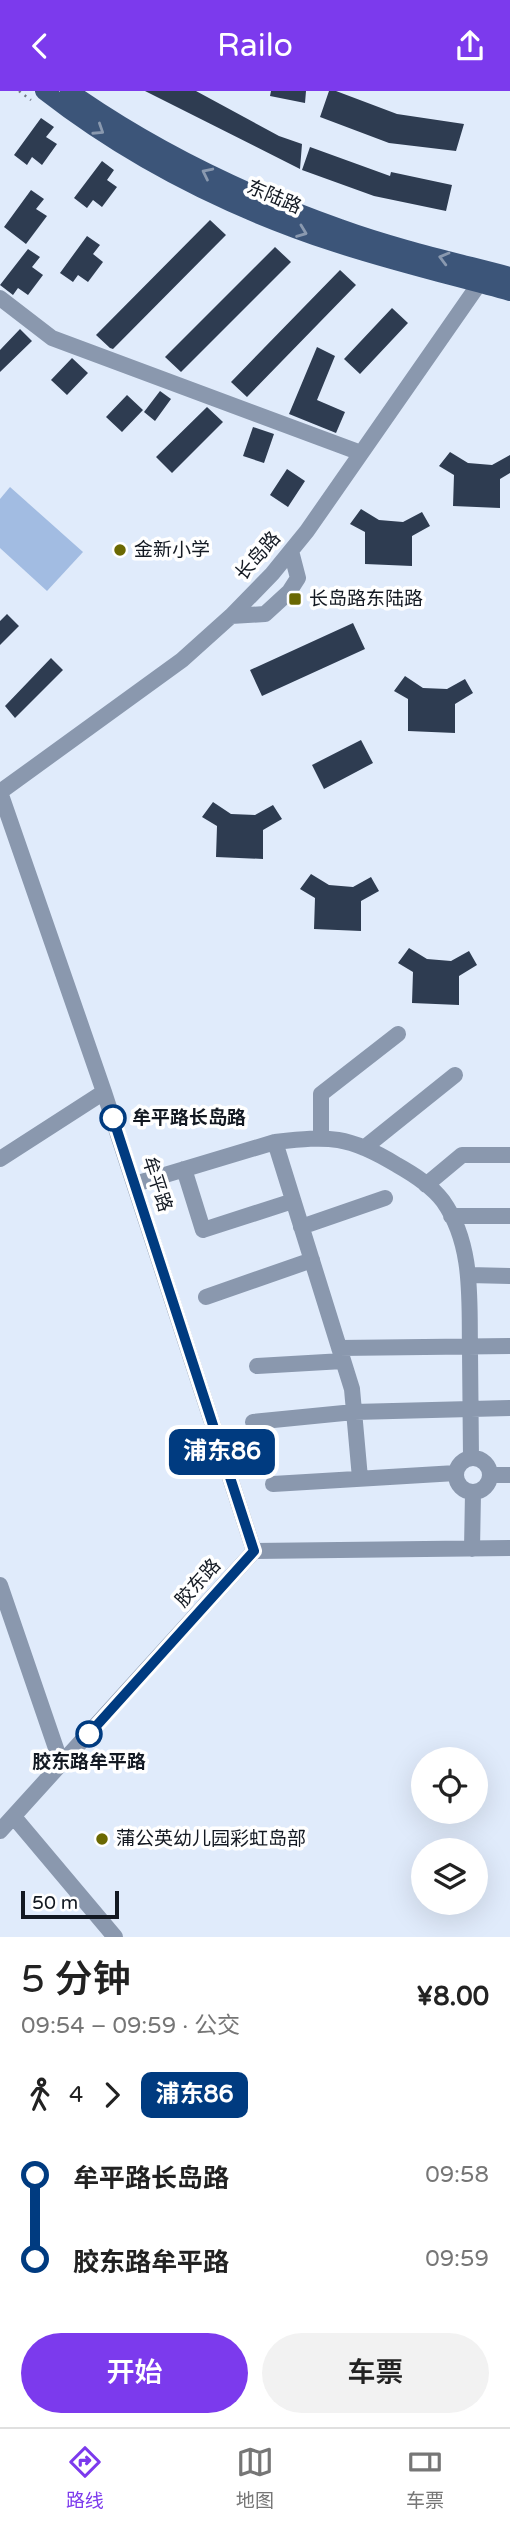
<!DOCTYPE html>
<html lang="zh">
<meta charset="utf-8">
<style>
:root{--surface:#fff;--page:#f2f2f2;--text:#222;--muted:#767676;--line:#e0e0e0;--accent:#7c3aed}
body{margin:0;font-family:"Varela Round","Noto Sans SC",sans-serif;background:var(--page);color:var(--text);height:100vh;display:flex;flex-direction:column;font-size:26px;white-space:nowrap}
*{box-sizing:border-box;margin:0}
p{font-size:23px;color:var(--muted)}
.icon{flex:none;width:38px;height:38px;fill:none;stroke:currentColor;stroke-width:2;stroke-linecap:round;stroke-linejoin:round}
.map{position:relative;height:1846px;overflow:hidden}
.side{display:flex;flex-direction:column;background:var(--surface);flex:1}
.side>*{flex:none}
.badge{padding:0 14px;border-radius:10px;font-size:24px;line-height:46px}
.buttons{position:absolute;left:411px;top:1656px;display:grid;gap:14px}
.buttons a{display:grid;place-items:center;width:77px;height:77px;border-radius:50%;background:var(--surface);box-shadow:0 7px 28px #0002;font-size:35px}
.scale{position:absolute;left:21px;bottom:18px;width:98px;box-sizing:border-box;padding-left:7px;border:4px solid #131922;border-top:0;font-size:19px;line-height:24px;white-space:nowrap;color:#131922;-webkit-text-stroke:5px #fff;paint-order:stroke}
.map>.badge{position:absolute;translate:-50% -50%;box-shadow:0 0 0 4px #fff}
.legs{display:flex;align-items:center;gap:10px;height:77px;padding:0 21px;font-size:23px}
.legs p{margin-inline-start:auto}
.headline{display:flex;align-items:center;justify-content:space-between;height:119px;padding:0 21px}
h1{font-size:38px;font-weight:600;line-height:52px}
.action{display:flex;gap:14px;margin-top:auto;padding:14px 21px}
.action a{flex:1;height:80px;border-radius:42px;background:var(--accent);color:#fff;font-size:28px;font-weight:600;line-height:80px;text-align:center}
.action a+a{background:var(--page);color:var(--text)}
ul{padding:0 21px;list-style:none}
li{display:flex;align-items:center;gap:24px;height:84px;font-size:26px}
li i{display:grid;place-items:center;width:10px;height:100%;margin:0 9px;background:currentColor}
li i::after{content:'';width:18px;height:18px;margin:-9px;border:5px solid;border-radius:50%;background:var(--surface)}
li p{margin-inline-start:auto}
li:first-child i{background:linear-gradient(#0000 50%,currentColor 0)}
li:last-child i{background:linear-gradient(currentColor 50%,#0000 0)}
header{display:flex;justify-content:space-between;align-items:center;height:91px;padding:0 21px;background:var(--accent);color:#fff;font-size:32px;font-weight:600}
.menu{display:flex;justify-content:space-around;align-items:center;height:98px;border-top:2px solid var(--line);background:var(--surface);font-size:19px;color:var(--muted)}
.menu a{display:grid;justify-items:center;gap:4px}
.menu .on{color:var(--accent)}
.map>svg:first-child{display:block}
.green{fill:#a2bce2}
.building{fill:#2e3c51}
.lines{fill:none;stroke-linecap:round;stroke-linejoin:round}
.path{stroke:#727a87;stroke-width:2.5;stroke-dasharray:2 5;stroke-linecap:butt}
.minor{stroke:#8a98ae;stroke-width:16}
.major{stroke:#3c5579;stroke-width:18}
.oneway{stroke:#8a99af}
.line-1-casing{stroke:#fff;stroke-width:16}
.line-1{stroke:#003b80;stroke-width:10}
.poi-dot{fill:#6a6802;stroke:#fff;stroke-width:2.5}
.stop-1-dot{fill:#fff;stroke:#003b80;stroke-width:3.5}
.labels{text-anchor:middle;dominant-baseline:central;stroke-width:7;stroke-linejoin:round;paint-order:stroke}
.street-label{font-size:19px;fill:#131922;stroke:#fff}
.poi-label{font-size:19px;fill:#131922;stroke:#fff;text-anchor:start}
.stop-label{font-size:19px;font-weight:bold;fill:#131922;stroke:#fff;text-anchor:start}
</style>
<header><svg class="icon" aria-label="back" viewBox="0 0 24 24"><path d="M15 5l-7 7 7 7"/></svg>Railo<svg class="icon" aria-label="share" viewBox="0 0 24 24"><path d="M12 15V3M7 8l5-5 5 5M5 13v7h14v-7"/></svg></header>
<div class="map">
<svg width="510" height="1846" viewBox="0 0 510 1846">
<rect width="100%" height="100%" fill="#e0ebfb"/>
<path class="green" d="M10,396L83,461L47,500L0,457V408Z"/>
<path class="building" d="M145,0H196L279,45L302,53L300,78Z
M271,0H306L305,12L270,5Z
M329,0H336L397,23L464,33L456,60L389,52L320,26Z
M41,27L54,36L46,46L57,53L42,74L32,66L27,74L14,64Z
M310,56L390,85L391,81L452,94L446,120L374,105L302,79Z
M102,70L114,79L107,89L117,96L102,116L93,109L87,117L74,107Z
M31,99L44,108L36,118L47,125L26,153L4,136Z
M210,129L226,144L113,258L110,257L96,244Z
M87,145L100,154L93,163L103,171L88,191L78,184L73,191L60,182Z
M275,156L291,171L181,281L165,266Z
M28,158L40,166L32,176L43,184L28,204L18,197L13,204L0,194Z
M340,179L356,194L247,306L231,291Z
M392,217L408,232L360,283L344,268Z
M20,238L32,250L0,281V259Z
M317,256L335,265L317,309L345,321L336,342L289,323Z
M72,267L88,282L67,304L51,289Z
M160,300L171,308L155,330L144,321Z
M127,304L143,319L122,341L106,326Z
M207,316L223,331L172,382L156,366Z
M253,336L274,343L264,372L243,365Z
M450,361L468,372L492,374L510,364V382L500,388V417L453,415L454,384L439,375Z
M287,378L305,390L288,416L270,404Z
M361,418L379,429L403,431L422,421L430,435L412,445V475L365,473V441L350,433Z
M7,523L19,535L0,554V530Z
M353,532L365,558L262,605L250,579Z
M51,567L63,579L15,627L5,615Z
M405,585L423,597L447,598L465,588L473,602L455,613V642L408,640V608L394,600Z
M361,649L373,672L324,698L312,674Z
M213,711L231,723L255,724L273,714L282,728L263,739V768L216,766L217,735L202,726Z
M311,783L329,794L353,796L371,786L379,800L361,810V840L314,838L315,807L300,798Z
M409,857L427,868L451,870L469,860L477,874L459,885V914L412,912L413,881L398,872Z"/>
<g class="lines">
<path class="path" d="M19,0L31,9"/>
<path class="minor" d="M0,207L52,247L361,362
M231,525L265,523L289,501L298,487L291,460
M0,701L104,1001L254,1460
M0,701L182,569L231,525L272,483L307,440L479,193
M321,1046V1003L398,943
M275,1051C330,1045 348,1044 397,1074C413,1083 431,1094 443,1110C474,1154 469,1209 470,1260C470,1296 471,1332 471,1367
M364,1057L455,984
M0,1068L104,1001
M184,1078L203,1139L293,1110
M135,1093L275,1051L352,1298L360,1387
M426,1094L462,1064H510
M451,1125H510
M301,1136L385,1107
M469,1184L510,1185
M206,1206L312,1169
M339,1257L510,1255
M257,1275L343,1270
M253,1331L354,1321L510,1317
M456 1384a17 17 0 1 1 34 0a17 17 0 1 1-34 0Z
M490,1384H510
M273,1393L456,1382
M472,1458L473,1402
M0,1494L61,1672
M14,1726L115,1846
M0,1740L254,1460L510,1457"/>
<path class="major" d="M44,0C130,67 231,118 335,152C393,171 452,185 510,201
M69,0C153,59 244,103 340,137C395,157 453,170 510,185"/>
</g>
<defs><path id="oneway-chevron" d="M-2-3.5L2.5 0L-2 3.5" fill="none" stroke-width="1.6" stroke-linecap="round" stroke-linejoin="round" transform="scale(1.75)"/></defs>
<g class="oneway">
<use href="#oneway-chevron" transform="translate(99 39) rotate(33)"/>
<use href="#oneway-chevron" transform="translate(207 82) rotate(-154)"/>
<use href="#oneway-chevron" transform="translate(302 141) rotate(21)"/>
<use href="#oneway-chevron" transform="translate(444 167) rotate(-165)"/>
</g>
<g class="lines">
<g class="line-1-casing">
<path id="line-1" d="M89,1643L254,1460L113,1027"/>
</g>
<use href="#line-1" class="line-1"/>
</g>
<g class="poi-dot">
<circle cx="120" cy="459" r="7"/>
<rect x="288" y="501" width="14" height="14" rx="3.5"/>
<circle cx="102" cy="1748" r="7"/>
</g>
<g class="stop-1-dot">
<circle cx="113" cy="1027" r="12"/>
<circle cx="89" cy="1643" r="12"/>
</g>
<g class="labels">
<g class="street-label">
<text transform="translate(274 106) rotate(23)">东陆路</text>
<text transform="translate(258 465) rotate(-49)">长岛路</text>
<text transform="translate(157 1093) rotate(72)">牟平路</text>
<text transform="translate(198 1492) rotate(-48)">胶东路</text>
</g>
<g class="poi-label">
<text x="134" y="459">金新小学</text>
<text x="309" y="508">长岛路东陆路</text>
<text x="116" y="1748">蒲公英幼儿园彩虹岛部</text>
</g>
<g class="stop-label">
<text x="132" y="1027">牟平路长岛路</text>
<text x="89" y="1671" text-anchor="middle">胶东路牟平路</text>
</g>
</g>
</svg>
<div class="buttons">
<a><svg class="icon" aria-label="locate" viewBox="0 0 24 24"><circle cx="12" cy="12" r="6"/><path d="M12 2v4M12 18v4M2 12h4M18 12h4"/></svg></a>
<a><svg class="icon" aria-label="layers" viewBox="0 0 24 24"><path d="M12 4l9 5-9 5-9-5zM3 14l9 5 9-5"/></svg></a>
</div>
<div class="scale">50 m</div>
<b class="badge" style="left:222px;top:1361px;background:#003b80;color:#fff">浦东86</b>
</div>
<section class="side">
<div class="headline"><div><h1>5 分钟</h1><p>09:54 – 09:59 · 公交</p></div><b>¥8.00</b></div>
<div class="legs"><svg class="icon" aria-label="walk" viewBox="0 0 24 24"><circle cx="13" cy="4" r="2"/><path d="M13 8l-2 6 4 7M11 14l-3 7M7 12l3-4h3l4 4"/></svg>4<svg class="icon" aria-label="forward" viewBox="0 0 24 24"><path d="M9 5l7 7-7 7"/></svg><b class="badge" style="background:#003b80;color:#fff">浦东86</b></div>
<ul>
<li><i style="color:#003b80"></i><b>牟平路长岛路</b><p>09:58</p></li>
<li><i style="color:#003b80"></i><b>胶东路牟平路</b><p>09:59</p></li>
</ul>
<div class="action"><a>开始</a><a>车票</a></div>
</section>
<nav class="menu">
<a class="on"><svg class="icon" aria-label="directions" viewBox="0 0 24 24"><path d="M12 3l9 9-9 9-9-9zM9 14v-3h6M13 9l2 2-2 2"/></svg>路线</a>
<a><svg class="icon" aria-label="map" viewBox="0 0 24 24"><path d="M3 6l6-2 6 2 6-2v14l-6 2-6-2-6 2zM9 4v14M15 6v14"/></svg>地图</a>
<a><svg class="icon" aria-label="tickets" viewBox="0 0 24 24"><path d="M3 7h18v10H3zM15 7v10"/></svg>车票</a>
</nav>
